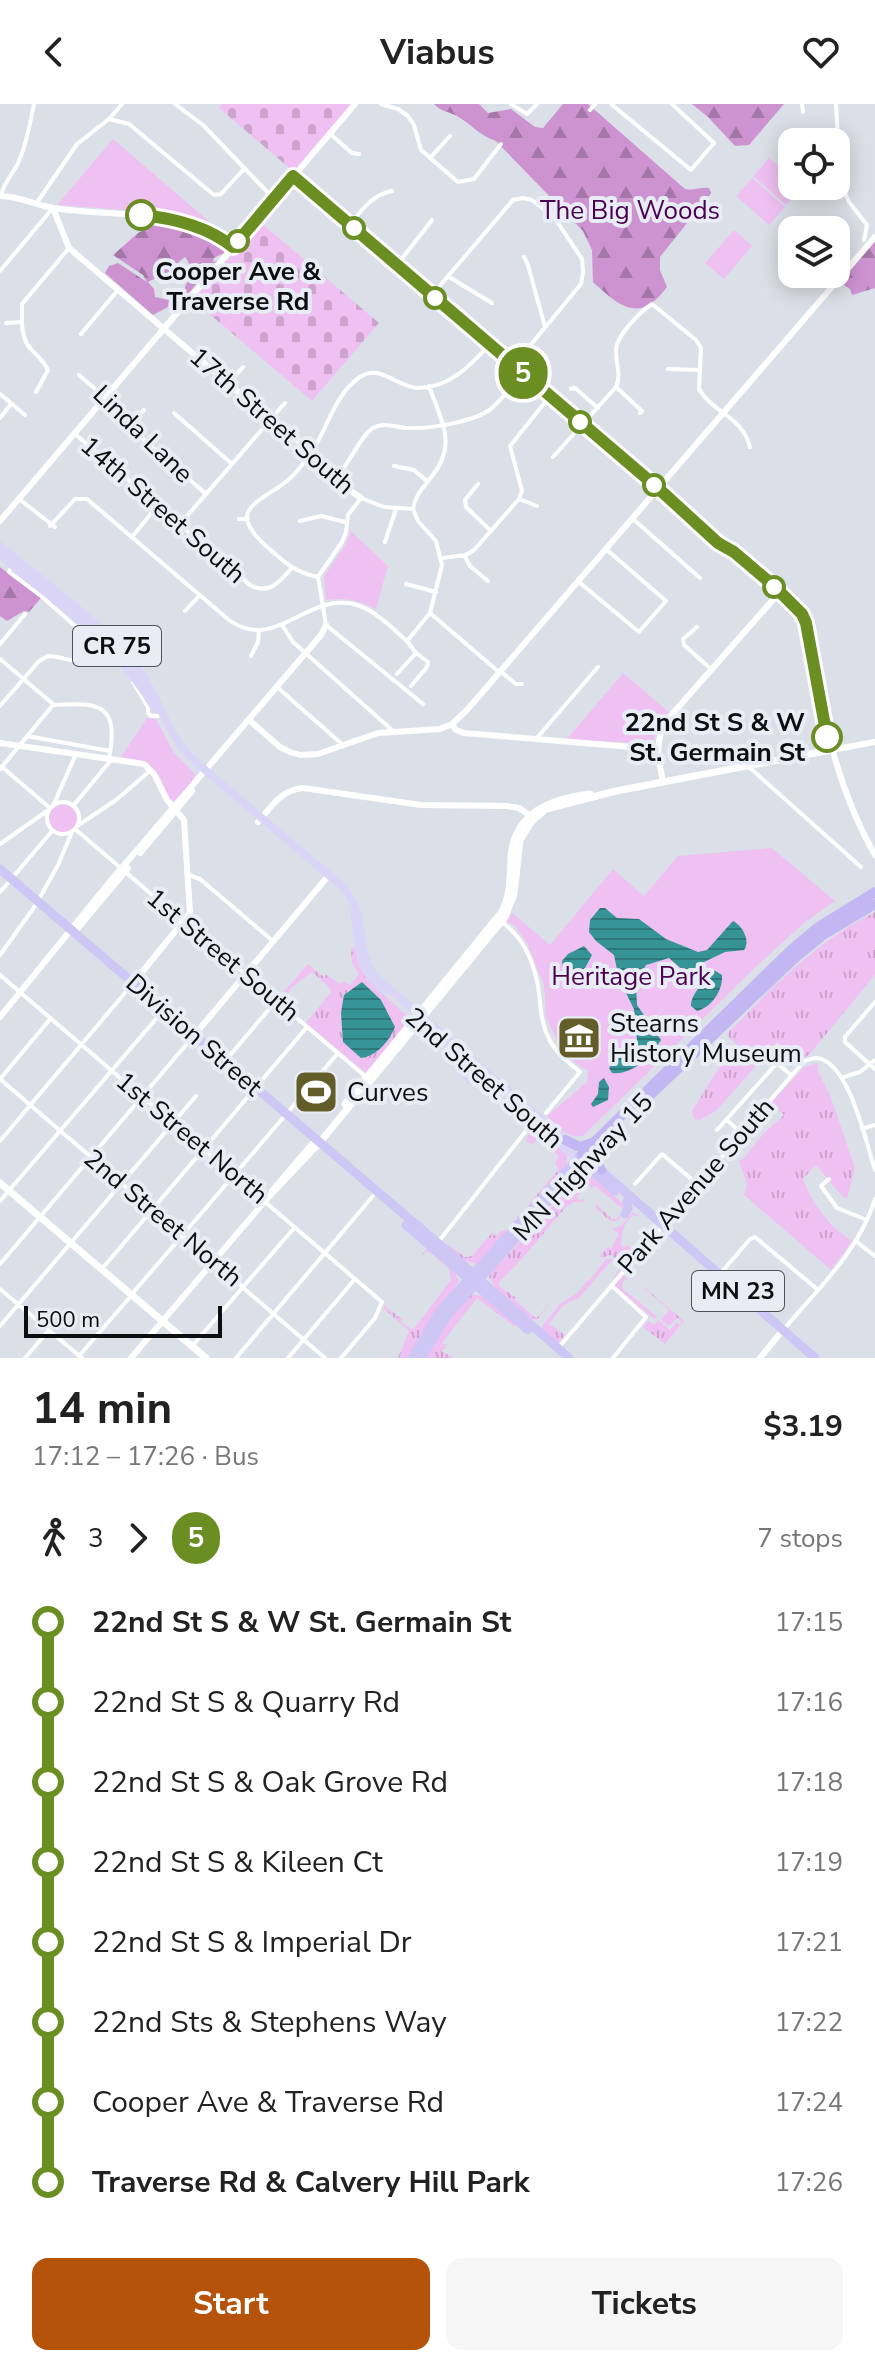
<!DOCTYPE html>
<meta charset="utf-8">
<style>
:root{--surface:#fff;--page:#f6f6f6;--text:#222;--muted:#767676;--accent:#b45309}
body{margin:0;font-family:"Nunito Sans",sans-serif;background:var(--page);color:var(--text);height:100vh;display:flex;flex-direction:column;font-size:30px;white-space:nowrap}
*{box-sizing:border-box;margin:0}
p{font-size:26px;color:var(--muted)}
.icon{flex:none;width:44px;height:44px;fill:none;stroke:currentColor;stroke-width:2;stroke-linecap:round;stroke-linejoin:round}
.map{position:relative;height:1254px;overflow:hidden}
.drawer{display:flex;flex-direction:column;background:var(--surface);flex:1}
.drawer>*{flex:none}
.badge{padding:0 16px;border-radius:26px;font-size:28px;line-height:52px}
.buttons{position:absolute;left:778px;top:24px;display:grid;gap:16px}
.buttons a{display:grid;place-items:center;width:72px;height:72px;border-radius:16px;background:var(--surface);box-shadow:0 4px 20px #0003;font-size:40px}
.scale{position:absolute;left:24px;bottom:20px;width:198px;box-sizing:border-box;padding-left:8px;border:4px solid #0c0e11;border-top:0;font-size:22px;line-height:28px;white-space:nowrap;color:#0c0e11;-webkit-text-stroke:6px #e8edf5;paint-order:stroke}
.map>.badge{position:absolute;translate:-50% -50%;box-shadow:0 0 0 4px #fff}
.legs{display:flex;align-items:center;gap:12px;height:88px;padding:0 32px;font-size:26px}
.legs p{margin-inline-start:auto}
.head{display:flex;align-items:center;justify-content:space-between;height:136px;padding:0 32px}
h1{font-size:44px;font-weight:700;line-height:60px}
.action{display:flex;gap:16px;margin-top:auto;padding:16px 32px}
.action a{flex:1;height:92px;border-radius:16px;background:var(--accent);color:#fff;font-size:32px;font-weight:700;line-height:92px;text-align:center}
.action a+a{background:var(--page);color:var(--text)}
ul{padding:0 32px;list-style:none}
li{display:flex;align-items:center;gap:28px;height:80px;font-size:30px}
li i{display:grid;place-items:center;width:12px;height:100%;margin:0 10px;background:currentColor}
li i::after{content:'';width:20px;height:20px;margin:-10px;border:6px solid;border-radius:50%;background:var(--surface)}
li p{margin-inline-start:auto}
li:first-child i{background:linear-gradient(#0000 50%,currentColor 0)}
li:last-child i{background:linear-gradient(currentColor 50%,#0000 0)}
header{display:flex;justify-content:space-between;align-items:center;height:104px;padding:0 32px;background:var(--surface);font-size:36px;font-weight:700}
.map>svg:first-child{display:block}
.grass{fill:url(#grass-tufts)}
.forest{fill:url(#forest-firs)}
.cemetery{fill:url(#cemetery-stones)}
.park{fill:#efc0f2}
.water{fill:url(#water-rules)}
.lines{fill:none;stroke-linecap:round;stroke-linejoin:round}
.minor{stroke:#fff;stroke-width:4}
.tertiary{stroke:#fff;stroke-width:6}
.secondary{stroke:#fff;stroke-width:7}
.primary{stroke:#dad4f7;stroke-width:8}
.trunk{stroke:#cec6f4;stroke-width:9}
.motorway{stroke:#c2b7f2;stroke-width:10}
.line-1-casing{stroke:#fff;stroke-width:18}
.line-1{stroke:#6b8e23;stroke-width:12}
.stop-1-dot{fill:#fff;stroke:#6b8e23;stroke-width:4}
.labels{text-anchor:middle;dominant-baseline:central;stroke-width:8;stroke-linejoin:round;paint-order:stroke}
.shield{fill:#e8edf5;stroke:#4e5155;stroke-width:2}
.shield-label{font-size:24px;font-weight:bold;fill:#0c0e11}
.park-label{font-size:26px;fill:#4b0052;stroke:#e8edf5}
.stop-label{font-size:26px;font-weight:bold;fill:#0c0e11;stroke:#e8edf5}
.street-label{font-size:26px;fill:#0c0e11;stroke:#e8edf5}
.poi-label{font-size:26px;fill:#0c0e11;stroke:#e8edf5;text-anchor:start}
</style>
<header><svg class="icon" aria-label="back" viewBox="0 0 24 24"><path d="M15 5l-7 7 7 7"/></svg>Viabus<svg class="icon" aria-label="heart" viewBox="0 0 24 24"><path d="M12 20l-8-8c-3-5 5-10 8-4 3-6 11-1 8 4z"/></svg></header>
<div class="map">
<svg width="875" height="1254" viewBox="0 0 875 1254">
<defs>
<pattern id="grass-tufts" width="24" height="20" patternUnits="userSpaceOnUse" patternTransform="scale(2)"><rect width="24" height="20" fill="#efc0f2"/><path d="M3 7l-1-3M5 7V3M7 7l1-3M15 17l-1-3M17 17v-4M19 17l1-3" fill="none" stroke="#cca4ce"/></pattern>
<pattern id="forest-firs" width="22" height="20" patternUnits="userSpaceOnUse" patternTransform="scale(2)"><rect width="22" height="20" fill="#cd93d1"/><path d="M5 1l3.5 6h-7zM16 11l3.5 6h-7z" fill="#a576a8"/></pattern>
<pattern id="cemetery-stones" width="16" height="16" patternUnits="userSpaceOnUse" patternTransform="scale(2)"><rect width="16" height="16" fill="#efc0f2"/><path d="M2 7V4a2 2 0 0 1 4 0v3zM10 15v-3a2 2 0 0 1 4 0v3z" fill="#cca4ce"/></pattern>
<pattern id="water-rules" width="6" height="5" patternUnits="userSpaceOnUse" patternTransform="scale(2)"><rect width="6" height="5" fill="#369497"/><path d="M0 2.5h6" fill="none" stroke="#2c777a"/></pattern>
</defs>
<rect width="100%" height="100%" fill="#dbe0e8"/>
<path class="grass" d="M875,808V871L809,951L799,956L777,938L716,1007L700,1016L694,1015L692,1007L718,965L740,944L727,931L728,929C773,883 817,837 875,808Z
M355,843L372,880L410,915L366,969L306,919L331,888L327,881L312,868L292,883L283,899L268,887L270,885L280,892L308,860L324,873L325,870L340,880L343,877L350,881L359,870L352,859L351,845Z
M818,959V968L830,991L855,1064L847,1095L842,1092L816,1061L803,1075C814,1102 828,1121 852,1137L831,1166L744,1091L747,1080L739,1057L744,1054L763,1030L784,1011L771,999L804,963Z
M536,1026L567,1051V1062L477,1160L463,1156L444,1138L465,1153L472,1152L492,1129L496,1132L501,1127L507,1126L559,1065L555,1059L559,1052L539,1034L532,1040L526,1037L529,1028Z
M582,1070L591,1072L626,1102L618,1117H610L596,1104V1100L612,1115H616L622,1109V1104L595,1082L592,1084L587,1080L577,1093L579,1096L584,1095V1098H575L567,1102C544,1127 524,1156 499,1178V1182L516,1194L515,1196L534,1213H538L556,1191L537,1216H532L495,1183L489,1173L491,1169Z
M633,1108L640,1113L634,1111C622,1119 622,1130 621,1141L624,1143L628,1141L635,1150L631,1152L626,1148L620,1157L611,1151L601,1154L600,1151L608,1143L611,1145L619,1130L613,1125L622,1121Z
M427,1144L454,1167L459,1177L410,1254H398L409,1227L383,1204L385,1202L403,1216L401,1218L413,1226L451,1176L449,1165L430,1148H425L420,1154Z
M606,1155H612L622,1165L610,1178L621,1163L612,1156L578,1195C565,1196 556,1211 549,1220L565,1231L558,1239L542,1225V1222L560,1200L577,1189L587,1177H589Z
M626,1168L684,1217L665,1240L643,1223L648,1217L654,1221L658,1216L670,1226L677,1218L680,1221L682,1218L677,1214L669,1222L661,1216L669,1206Z
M623,1171L627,1175L622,1179V1184L657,1213L654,1215L614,1181Z
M472,1190L485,1193L514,1219L515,1223L477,1194L442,1239L448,1241L440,1242L447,1243L441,1247L454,1254H425L440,1226Z"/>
<path class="forest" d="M434,0H479L488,9L511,5L535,23L543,24L563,0H588L685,85C693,87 700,83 709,84L711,89L660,153V166L667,183C640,220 620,203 593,178L592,146L583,127L496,37C480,32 471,20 457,12C448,7 441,8 434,0Z
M692,0H784L749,41L735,42L708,13Z
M157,119C171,120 185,121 195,131L212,135L209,137L224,143V149L214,154L213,158L218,157L203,166V172L188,190L183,187C189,176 194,164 185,153L174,162L165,177L158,173L148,178L154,185L155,193L169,196L168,203L153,211L105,169L109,162L118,159L147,178L143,171L113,151L138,129Z
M875,136V184L852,191L850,185L842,180L844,174Z
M0,463L41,494L29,508L24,507L7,517L0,512Z"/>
<path class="cemetery" d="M222,0H351L294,68L219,4Z
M260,118L379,219L312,297L193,196Z"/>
<path class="park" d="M113,35L220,127L166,109L57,101Z
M769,54L792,74V82L802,83L786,101L753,72Z
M752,74L785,103L769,121L736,92Z
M734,126L752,142L724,175L705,159Z
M351,427L388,462L376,505C358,496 345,493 326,496L324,472L346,440Z
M623,569L670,609L658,624L652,640L567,635Z
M147,614L156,615L174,649L195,670L194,675L175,697L170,695C156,665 156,659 121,653Z
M49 715a14 14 0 1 1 28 0a14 14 0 1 1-28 0Z
M772,744L835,797L804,819L758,861L583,1032C565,1034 559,1024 547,1012L587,978L588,967L564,951L546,913L544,881L527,839L516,823L507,817L512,809L550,841L613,765L644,792L678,752Z"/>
<path class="water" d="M600,804H605L617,814L639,815L666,835L698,848L707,846L733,817C742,821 751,837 744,846L725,848L702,859L693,870L685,868L669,854L646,861L636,881L637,901L661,936C650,953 633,971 612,969L609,964L617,954L631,950L637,936L634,905L619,875L614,851L596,837L589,828L590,816Z
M584,842L592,851L585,864L578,869L563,864L562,857L568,850Z
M714,866L722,871C723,886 712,903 697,907L691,902C690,892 703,880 708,870Z
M362,878L381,896L395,923C389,938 376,952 361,954L343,938L341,909L344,891Z
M604,974L609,983L608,996L593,1003L591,1000L598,990L599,978Z"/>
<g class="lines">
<path class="minor" d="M175,0L203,21L274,95
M381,0L398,5L408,12L414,21L421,46L458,78L474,75L501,40
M511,0L527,10L537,0
M611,0L691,66L714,39L672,0
M802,0L803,8
M836,0L840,71L843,84L849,98L867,121L864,136
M590,6L595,0
M109,15L129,20L214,91L221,90L244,65
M329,29L352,49L359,50
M430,54L450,32
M1,92C3,79 14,69 19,57C27,39 30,19 34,0
M36,100L77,40L109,15L122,0
M350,120C362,106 372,91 392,87
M524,153L528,161L545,223
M397,161L432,116
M0,167L52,105
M449,173L492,199
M432,191L513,96L523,94L532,96L554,113L582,155L583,168L581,180L514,261
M6,219L22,218
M81,230L118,186
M668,265L699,266
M79,271L122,308L144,336L206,390
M228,280L243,263
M616,283L642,307L640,309
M571,285L575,284L598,304
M36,288L48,266C43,256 38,253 31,245C20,234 22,215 22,200L69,144
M0,290L25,311
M174,309L232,360
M0,314L11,300
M130,319L144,306
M74,329L250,481C269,491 278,479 291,465
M553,353L616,283C622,269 615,259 616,245C617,231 641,207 652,200L696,236L701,244L699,285C713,309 742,312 750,343
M394,362L414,366L428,378
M336,374C349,361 360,332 373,324C385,317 397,324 409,324C430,325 479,317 493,303C504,293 513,280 522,269
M478,380L465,396L466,403L491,427
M19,395L55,423
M519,395L537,402
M413,405L384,403L361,394L348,411L346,428L342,438L318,473L326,521L423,600
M413,405C415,391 423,384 432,372C458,340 441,317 429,282
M239,415H248
M633,415L700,474
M300,417L321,412L345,418
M180,420L285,299
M50,422L75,395H87L229,516C276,550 307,486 357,501C376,507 392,524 407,537L430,509L442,461L436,437L418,417L413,405
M132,433L158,401
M385,438L396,405
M464,451L470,462L488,477
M442,454L466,451L474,446L519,395L522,387L510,342L550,292
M12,461L9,468L41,492L117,559
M318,473C295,469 283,457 266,442C225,405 259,399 287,377C296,370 304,359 311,349C328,324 334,291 360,273C380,259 398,284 418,284C449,284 470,262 489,241
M579,478L639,528L666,497L606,445
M406,480L436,488
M185,507L200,491
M430,509L499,568
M282,521L293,538L392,626
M697,523L683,535L684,541L711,565
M407,537L416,549L428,558L427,563L411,582
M0,540L25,510
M251,552L258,538L259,527
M0,555L53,600
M500,567L516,580H522
M397,570L416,549
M133,578L148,603V609L151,612H158
M277,583L343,641
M53,601C102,598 119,601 109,655
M0,602L39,557L48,552C74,553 80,568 101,544
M27,632L110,647
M536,635L598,563
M2,663L50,704
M749,663L861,763
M0,665L53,601
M47 714a16 16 0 1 1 32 0a16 16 0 1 1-32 0Z
M53,702L76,650
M73,702L111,656
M77,722L116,696L151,666
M75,725L366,973
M0,740L47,707
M189,771L200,775L274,838
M13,773L52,727
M0,788L8,779
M39,795L58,761L72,728
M502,818C523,834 533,855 538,882C541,901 540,919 550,937C557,950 569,959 580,968L546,1009
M0,851L35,802
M0,871L382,1198L375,1214L341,1254
M875,898L845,933V938L875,965
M226,956L276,897
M778,960L791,971
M844,973L860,968L875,956
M0,975L325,1254
M0,975L51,914
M257,982L307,923
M288,1008L338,949
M727,1016L740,1028
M862,1025L875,1021
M717,1026L785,950
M0,1037L130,883
M829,1075L821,1082L837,1104L867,1116
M635,1080L662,1050L696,1079
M0,1097L161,909
M439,1137L533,1018
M856,1137L875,1152
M0,1160L191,935
M101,1166L252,988
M721,1169L750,1135L755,1133L817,1185
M611,1181L646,1213L613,1254
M0,1185L82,1254
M132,1190L283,1014
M0,1222L196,992
M783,1226C818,1185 859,1147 875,1095
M192,1242L295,1123
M559,1243L804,957C808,956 812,954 816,954C849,956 866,1039 875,1066
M79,1252L130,1193
M25,1254L49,1226
M236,1254L373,1092
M288,1254L355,1175"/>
<path class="tertiary" d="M293,72L659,385L718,439L734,448L774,482L802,510L806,519C821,600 833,678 875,751
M0,92C19,92 35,101 54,104C114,114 184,102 233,143
M53,104L69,144L290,332L313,346L341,380L361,394
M0,417L355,0
M249,616L280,643L290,648L300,651L318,650L378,629L440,625L452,620L467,606L875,133
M452,620L456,626L464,629L656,645
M0,639L144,660L154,670L167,696L184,716L190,809L130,883
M831,646L875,638
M663,678C658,654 654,638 667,616L778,490
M258,718C272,702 281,686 303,684L421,701L507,702L519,704L532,713
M140,749L192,687
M74,829L128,764
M0,913L108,780L321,531L326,521
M191,935L329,771
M272,1087L312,1040
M131,1254L265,1097L316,1043
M760,1254L783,1226"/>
<path class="secondary" d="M345,1000L501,809C511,792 510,773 511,754C514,709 550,695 590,690
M316,1043L505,813L514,790L520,736L532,717L546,705L616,687L831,646
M0,1079L206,1254"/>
<path class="primary" d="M0,442C46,481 100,517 137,564C158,592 166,627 190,653L344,784C368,815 355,842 374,872L569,1039
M0,451C57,499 118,539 155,605
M354,810C361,844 354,862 383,887
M459,961L468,976L482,972
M512,998L578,1055"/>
<path class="trunk" d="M0,765L454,1153L569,1254
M578,1055L615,1087
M625,1110L628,1104L627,1097
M406,1121L528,1226
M412,1254L440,1207L582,1050L815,1254
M421,1254L447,1212L571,1072"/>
<path class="motorway" d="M650,991L797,852L823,831L875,800
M565,1036L580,1043L592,1039
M598,1043L596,1055L601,1066
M582,1050L792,845L817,824L875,788"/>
</g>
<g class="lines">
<g class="line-1-casing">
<path id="line-1" d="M141,111C173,114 208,123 233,143L293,72L659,385L718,439L734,448L774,482L802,510L806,519L827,633"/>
</g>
<use href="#line-1" class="line-1"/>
</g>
<defs>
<g id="museum-square" transform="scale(2.3)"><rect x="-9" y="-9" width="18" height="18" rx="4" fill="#635d2a" stroke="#e8edf5"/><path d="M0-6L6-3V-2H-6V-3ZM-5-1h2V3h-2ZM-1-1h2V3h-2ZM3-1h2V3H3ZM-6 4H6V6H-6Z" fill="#fff"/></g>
<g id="stadium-square" transform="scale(2.3)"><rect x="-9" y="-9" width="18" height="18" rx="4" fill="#635d2a" stroke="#e8edf5"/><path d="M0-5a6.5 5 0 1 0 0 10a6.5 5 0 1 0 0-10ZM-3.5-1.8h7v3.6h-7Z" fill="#fff"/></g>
</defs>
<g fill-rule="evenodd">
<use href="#museum-square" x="579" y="934"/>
<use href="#stadium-square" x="316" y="988"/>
</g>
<g class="stop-1-dot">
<circle cx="141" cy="111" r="14"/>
<circle cx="354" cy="124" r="10"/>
<circle cx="238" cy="137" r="10"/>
<circle cx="435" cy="194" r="10"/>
<circle cx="580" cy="318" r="10"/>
<circle cx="654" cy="381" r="10"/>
<circle cx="774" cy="483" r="10"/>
<circle cx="827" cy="633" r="14"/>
</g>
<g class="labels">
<g class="shield">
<rect x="73" y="522" width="88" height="40" rx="6"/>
<rect x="692" y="1167" width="92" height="40" rx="6"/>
</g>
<g class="shield-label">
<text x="117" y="542">CR 75</text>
<text x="738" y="1187">MN 23</text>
</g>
<g class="park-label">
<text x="630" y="106">The Big Woods</text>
<text x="631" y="872">Heritage Park</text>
</g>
<g class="stop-label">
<text x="238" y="167">Cooper Ave &amp;<tspan x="238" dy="30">Traverse Rd</tspan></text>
<text x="805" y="618" text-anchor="end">22nd St S &amp; W<tspan x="805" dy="30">St. Germain St</tspan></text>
</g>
<g class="street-label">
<text transform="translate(272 317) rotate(41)">17th Street South</text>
<text transform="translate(143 330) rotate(44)">Linda Lane</text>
<text transform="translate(163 406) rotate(41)">14th Street South</text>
<text transform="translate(223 851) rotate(40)">1st Street South</text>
<text transform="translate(194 931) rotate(41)">Division Street</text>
<text transform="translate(484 974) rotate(41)">2nd Street South</text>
<text transform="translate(192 1034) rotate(40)">1st Street North</text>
<text transform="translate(583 1063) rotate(-47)">MN Highway 15</text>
<text transform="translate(696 1082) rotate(-49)">Park Avenue South</text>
<text transform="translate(163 1114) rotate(40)">2nd Street North</text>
</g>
<g class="poi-label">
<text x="610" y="919">Stearns<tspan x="610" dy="30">History Museum</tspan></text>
<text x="347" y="988">Curves</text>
</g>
</g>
</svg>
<div class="buttons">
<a><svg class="icon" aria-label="locate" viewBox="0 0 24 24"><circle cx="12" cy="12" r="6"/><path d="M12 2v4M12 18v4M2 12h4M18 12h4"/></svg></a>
<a><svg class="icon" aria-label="layers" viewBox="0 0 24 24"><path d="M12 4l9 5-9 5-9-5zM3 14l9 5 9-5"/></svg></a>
</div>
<div class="scale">500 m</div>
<b class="badge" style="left:523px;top:269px;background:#6b8e23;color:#fff">5</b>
</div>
<section class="drawer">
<div class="head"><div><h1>14 min</h1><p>17:12 – 17:26 · Bus</p></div><b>$3.19</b></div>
<div class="legs"><svg class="icon" aria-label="walk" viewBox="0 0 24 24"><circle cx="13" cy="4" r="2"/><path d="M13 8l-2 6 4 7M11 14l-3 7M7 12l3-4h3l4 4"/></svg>3<svg class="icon" aria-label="forward" viewBox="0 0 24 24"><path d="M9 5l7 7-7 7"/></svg><b class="badge" style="background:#6b8e23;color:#fff">5</b><p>7 stops</p></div>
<ul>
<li><i style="color:#6b8e23"></i><b>22nd St S &amp; W St. Germain St</b><p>17:15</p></li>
<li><i style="color:#6b8e23"></i><span>22nd St S &amp; Quarry Rd</span><p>17:16</p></li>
<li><i style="color:#6b8e23"></i><span>22nd St S &amp; Oak Grove Rd</span><p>17:18</p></li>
<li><i style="color:#6b8e23"></i><span>22nd St S &amp; Kileen Ct</span><p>17:19</p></li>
<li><i style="color:#6b8e23"></i><span>22nd St S &amp; Imperial Dr</span><p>17:21</p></li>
<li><i style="color:#6b8e23"></i><span>22nd Sts &amp; Stephens Way</span><p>17:22</p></li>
<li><i style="color:#6b8e23"></i><span>Cooper Ave &amp; Traverse Rd</span><p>17:24</p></li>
<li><i style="color:#6b8e23"></i><b>Traverse Rd &amp; Calvery Hill Park</b><p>17:26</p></li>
</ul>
<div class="action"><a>Start</a><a>Tickets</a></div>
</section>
